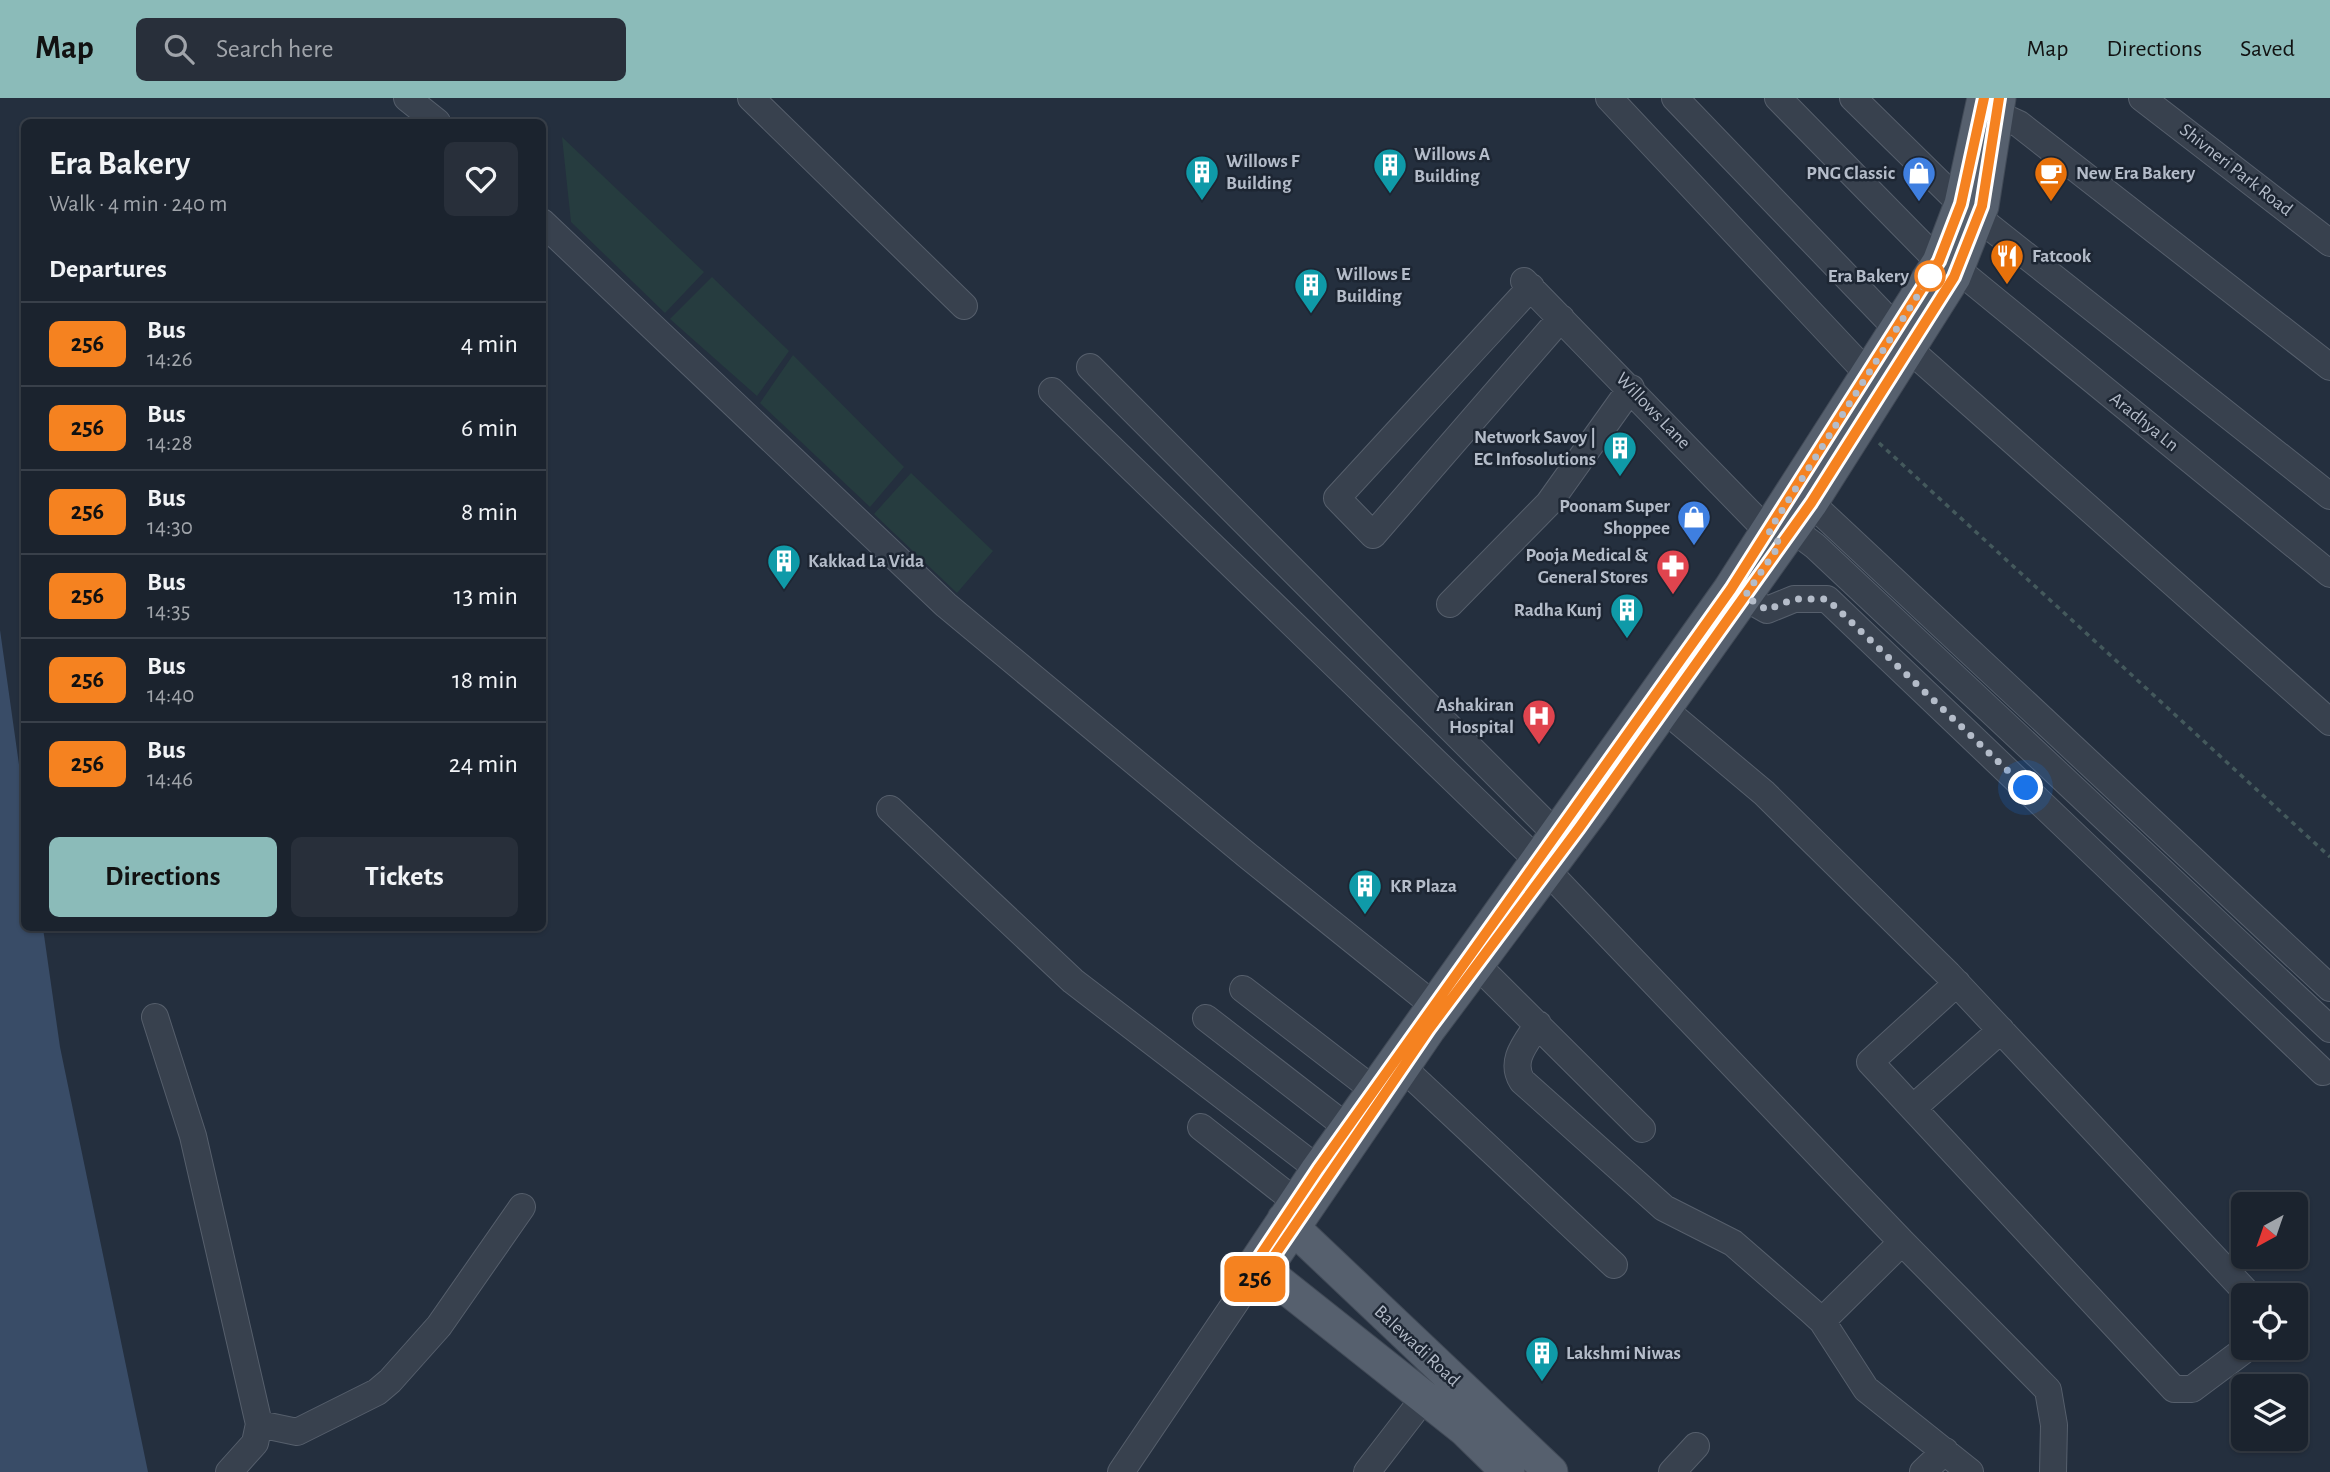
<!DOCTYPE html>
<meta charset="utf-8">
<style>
:root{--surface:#1b232e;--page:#282f3a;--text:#f1f3f6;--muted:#a0a4aa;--line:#39404a;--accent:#8bbbb9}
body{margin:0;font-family:"Alegreya Sans",sans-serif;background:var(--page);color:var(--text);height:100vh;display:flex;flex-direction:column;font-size:26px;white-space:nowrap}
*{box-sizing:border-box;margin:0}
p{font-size:23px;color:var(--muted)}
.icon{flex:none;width:38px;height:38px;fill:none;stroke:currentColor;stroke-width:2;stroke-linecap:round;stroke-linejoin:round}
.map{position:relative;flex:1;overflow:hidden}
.drawer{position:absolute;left:21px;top:21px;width:525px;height:812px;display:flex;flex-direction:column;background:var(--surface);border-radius:10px;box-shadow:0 2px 5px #0004,0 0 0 2px var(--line)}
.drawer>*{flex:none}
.badge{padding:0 14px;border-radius:10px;font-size:24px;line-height:46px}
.needle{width:46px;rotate:220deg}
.controls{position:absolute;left:2231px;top:1094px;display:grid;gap:14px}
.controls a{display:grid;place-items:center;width:77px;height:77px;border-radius:10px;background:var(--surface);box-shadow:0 2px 5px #0004,0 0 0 2px var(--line);font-size:35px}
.you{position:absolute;width:35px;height:35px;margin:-18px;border:5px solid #fff;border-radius:50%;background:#1a73e8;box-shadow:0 0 0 10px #1a73e833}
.map>.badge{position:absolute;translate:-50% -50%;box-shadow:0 0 0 4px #fff}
h2{padding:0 28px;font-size:26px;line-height:63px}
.round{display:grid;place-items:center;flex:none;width:74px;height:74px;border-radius:10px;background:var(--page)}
.headline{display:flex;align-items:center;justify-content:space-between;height:119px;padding:0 28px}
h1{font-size:33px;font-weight:700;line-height:52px}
.cta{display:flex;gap:14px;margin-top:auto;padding:14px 28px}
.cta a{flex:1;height:80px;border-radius:10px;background:var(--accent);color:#111;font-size:28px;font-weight:700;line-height:80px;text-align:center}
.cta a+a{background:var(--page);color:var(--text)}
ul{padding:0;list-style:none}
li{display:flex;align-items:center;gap:21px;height:84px;padding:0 28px;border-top:2px solid var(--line)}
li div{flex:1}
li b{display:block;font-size:26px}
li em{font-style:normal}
li .badge{min-width:77px;font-weight:700;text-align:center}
header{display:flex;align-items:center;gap:42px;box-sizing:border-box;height:98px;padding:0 35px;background:var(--accent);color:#111}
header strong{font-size:33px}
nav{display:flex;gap:38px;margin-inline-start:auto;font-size:24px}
.search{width:490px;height:63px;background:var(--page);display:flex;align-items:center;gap:18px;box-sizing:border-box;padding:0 24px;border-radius:10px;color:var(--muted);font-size:26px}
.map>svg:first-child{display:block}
.green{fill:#263c3f}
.water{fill:#394c67}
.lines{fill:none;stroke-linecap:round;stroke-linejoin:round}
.minor-casing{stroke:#565f6c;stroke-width:28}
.major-casing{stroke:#414a57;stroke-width:35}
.path{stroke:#44595c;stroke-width:3.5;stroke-dasharray:5 5;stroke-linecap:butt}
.minor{stroke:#38414e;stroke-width:26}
.major{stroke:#56606e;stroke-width:33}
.line-casing{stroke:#fff;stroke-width:16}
.line{stroke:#f58220;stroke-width:10}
.walk{stroke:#b4bcc9;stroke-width:7;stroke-dasharray:0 12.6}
.stop-dot{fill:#fff;stroke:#f58220;stroke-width:3.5}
.labels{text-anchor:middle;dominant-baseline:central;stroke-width:5;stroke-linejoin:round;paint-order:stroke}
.poi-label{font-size:19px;font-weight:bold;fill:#b4bcc9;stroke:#1d2633;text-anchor:start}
.street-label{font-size:19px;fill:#b4bcc9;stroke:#1d2633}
.stop-label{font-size:19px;font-weight:bold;fill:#b4bcc9;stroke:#1d2633;text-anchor:end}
</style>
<header>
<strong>Map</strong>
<div class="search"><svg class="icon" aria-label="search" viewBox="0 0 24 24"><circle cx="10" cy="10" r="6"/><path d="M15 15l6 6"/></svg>Search here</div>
<nav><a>Map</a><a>Directions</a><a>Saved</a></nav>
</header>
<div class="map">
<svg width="2330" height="1374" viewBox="0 0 2330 1374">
<rect width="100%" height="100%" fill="#242f3e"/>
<path class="green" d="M562,39L704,174L665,215L571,124Z
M712,179L789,253L757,298L670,221Z
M793,257L904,369L870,409L760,305Z
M911,375L993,453L957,495L874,416Z"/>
<path class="water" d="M0,532L24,702V830H43L60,949L148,1374H0Z"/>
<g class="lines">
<g class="minor-casing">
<path id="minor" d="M407,0L437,24
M751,0L964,208
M1609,0L1867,275
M1675,0L1896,230
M1778,0L1939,164
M1853,0L1961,106L2330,398
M2142,0L2330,145
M1997,16L2019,26L2330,269
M542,124L946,507L1248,758L1442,914
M1957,171L2330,476
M1524,183L1779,445
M1531,189L1337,400L1373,437L1561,220
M1909,251L2330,624
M1090,269L1567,747
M1052,293L1538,763L1902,1144L2048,1292L2054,1327L2053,1374
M1811,405L2330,890
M1791,430L1815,448L2330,931
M1730,491L1767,512L1794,501H1827L2323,974
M1450,506L1549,405L1631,290
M1652,601L1764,695L1948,876L2249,1197
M890,711L1073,883L1318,1071
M1478,868L1642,1031
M1957,885L1870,964L2174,1291H2192L2247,1250
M1243,891L1375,993
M155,919L193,1038L259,1326L255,1345L229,1374
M1206,920L1348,1030
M1538,926C1527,944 1509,962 1522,983L1664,1110L1733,1145L1810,1212L1822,1223L1866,1291L1970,1374
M1402,969L1614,1167
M1913,1010L2001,932
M1201,1029L1296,1104
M1822,1223L1902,1144
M259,1326L297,1334L377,1294L390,1283L439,1228L522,1109
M1121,1374L1250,1183
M1367,1374L1424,1300
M1672,1374L1696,1348
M1923,1374L1945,1353"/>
</g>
<g class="major-casing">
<path id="major" d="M1984,0L1961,106L1939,164L1730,491L1318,1071L1250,1173V1183L1259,1180L1429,931L1591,714L1811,405L1954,179L1982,108L1999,0
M1284,1121L1551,1374
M1255,1165L1464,1331L1508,1374"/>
</g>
<path class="path" d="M1879,345L2330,759"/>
<use href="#minor" class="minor"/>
<use href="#major" class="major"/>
</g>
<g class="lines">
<g class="line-casing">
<path id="line" d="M1984,0L1961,106L1939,163L1731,491L1318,1071L1250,1173V1183L1259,1180L1429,931L1579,730L1811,405L1954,179L1982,108L1999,0"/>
</g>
<use href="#line" class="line"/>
<path class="walk" d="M1930,178L1769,433L1780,446L1745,498L1767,512L1794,501H1827L2026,690"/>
</g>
<defs>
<g id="building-pin" transform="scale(1.75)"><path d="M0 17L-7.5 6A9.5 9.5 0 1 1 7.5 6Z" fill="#0f9aa8" stroke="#1d2633"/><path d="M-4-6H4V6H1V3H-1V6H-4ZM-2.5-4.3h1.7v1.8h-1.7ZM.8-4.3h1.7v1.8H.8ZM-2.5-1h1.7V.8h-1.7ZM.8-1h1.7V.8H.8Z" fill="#fff"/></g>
<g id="shop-pin" transform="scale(1.75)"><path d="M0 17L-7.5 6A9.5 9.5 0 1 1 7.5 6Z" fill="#3f7fe0" stroke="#1d2633"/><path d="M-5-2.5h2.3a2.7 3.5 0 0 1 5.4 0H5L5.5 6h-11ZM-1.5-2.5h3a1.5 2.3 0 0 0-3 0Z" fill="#fff"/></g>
<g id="cafe-pin" transform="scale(1.75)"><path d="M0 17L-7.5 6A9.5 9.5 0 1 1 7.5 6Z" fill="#e8710a" stroke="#1d2633"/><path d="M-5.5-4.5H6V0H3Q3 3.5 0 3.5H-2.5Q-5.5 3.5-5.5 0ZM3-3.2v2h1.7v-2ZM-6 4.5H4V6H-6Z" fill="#fff"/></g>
<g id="restaurant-pin" transform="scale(1.75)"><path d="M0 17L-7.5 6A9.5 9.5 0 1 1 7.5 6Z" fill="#e8710a" stroke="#1d2633"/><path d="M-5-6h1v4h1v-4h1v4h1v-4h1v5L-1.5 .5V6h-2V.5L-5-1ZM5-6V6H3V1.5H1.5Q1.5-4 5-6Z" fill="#fff"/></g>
<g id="pharmacy-pin" transform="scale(1.75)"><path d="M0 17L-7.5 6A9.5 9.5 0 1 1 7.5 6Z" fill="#e0444e" stroke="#1d2633"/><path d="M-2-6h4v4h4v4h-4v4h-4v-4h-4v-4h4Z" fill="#fff"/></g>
<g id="hospital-pin" transform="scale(1.75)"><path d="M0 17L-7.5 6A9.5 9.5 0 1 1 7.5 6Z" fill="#e0444e" stroke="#1d2633"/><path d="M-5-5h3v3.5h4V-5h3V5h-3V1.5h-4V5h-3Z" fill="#fff"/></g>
</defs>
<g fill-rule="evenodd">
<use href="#building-pin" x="1390" y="67"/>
<use href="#building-pin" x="1202" y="74"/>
<use href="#shop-pin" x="1919" y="75"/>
<use href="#cafe-pin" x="2051" y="75"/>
<use href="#restaurant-pin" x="2007" y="158"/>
<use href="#building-pin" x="1311" y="187"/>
<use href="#building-pin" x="1620" y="350"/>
<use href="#shop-pin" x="1694" y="419"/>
<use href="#building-pin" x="784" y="463"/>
<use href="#pharmacy-pin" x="1673" y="468"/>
<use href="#building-pin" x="1627" y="512"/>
<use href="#hospital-pin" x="1539" y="618"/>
<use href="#building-pin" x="1365" y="788"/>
<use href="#building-pin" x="1542" y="1255"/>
</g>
<circle class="stop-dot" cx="1930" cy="178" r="14"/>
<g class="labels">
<g class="poi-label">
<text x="1414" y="56">Willows A<tspan x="1414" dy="22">Building</tspan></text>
<text x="1226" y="63">Willows F<tspan x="1226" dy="22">Building</tspan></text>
<text x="1895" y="75" text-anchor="end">PNG Classic</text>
<text x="2076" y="75">New Era Bakery</text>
<text x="2032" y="158">Fatcook</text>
<text x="1336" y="176">Willows E<tspan x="1336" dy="22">Building</tspan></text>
<text x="1596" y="339" text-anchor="end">Network Savoy |<tspan x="1596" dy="22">EC Infosolutions</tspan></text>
<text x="1670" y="408" text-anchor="end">Poonam Super<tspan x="1670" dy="22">Shoppee</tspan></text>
<text x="1648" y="457" text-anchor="end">Pooja Medical &amp;<tspan x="1648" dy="22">General Stores</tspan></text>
<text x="808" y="463">Kakkad La Vida</text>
<text x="1602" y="512" text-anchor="end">Radha Kunj</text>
<text x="1514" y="607" text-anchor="end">Ashakiran<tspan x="1514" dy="22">Hospital</tspan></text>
<text x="1390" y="788">KR Plaza</text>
<text x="1566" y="1255">Lakshmi Niwas</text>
</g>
<g class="street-label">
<text transform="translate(2236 72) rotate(38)">Shivneri Park Road</text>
<text transform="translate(1653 313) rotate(46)">Willows Lane</text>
<text transform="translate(2144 324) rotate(39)">Aradhya Ln</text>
<text transform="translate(1417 1248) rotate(43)">Balewadi Road</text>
</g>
<g class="stop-label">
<text x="1909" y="178">Era Bakery</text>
</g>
</g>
</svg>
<div class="controls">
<a><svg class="needle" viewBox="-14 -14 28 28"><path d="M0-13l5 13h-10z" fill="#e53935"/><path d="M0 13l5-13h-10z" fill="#a0a4aa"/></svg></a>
<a><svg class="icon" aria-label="locate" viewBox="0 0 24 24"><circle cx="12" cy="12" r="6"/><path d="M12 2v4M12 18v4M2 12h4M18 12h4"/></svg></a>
<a><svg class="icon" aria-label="layers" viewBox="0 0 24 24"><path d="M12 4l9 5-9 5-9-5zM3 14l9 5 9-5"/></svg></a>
</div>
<div class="you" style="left:2026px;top:690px"></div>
<b class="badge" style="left:1255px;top:1181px;background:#f58220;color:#111">256</b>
<section class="drawer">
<div class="headline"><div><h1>Era Bakery</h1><p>Walk · 4 min · 240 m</p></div><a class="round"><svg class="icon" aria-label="heart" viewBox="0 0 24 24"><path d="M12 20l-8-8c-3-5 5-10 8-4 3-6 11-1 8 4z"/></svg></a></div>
<h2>Departures</h2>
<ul>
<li><span class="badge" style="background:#f58220;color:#111">256</span><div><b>Bus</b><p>14:26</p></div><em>4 min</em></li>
<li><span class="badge" style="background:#f58220;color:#111">256</span><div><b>Bus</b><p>14:28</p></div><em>6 min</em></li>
<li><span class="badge" style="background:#f58220;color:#111">256</span><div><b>Bus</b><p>14:30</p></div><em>8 min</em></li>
<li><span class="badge" style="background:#f58220;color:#111">256</span><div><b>Bus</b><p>14:35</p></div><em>13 min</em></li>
<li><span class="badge" style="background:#f58220;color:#111">256</span><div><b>Bus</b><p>14:40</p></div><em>18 min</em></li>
<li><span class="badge" style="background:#f58220;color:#111">256</span><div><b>Bus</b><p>14:46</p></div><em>24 min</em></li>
</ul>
<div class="cta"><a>Directions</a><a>Tickets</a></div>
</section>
</div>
